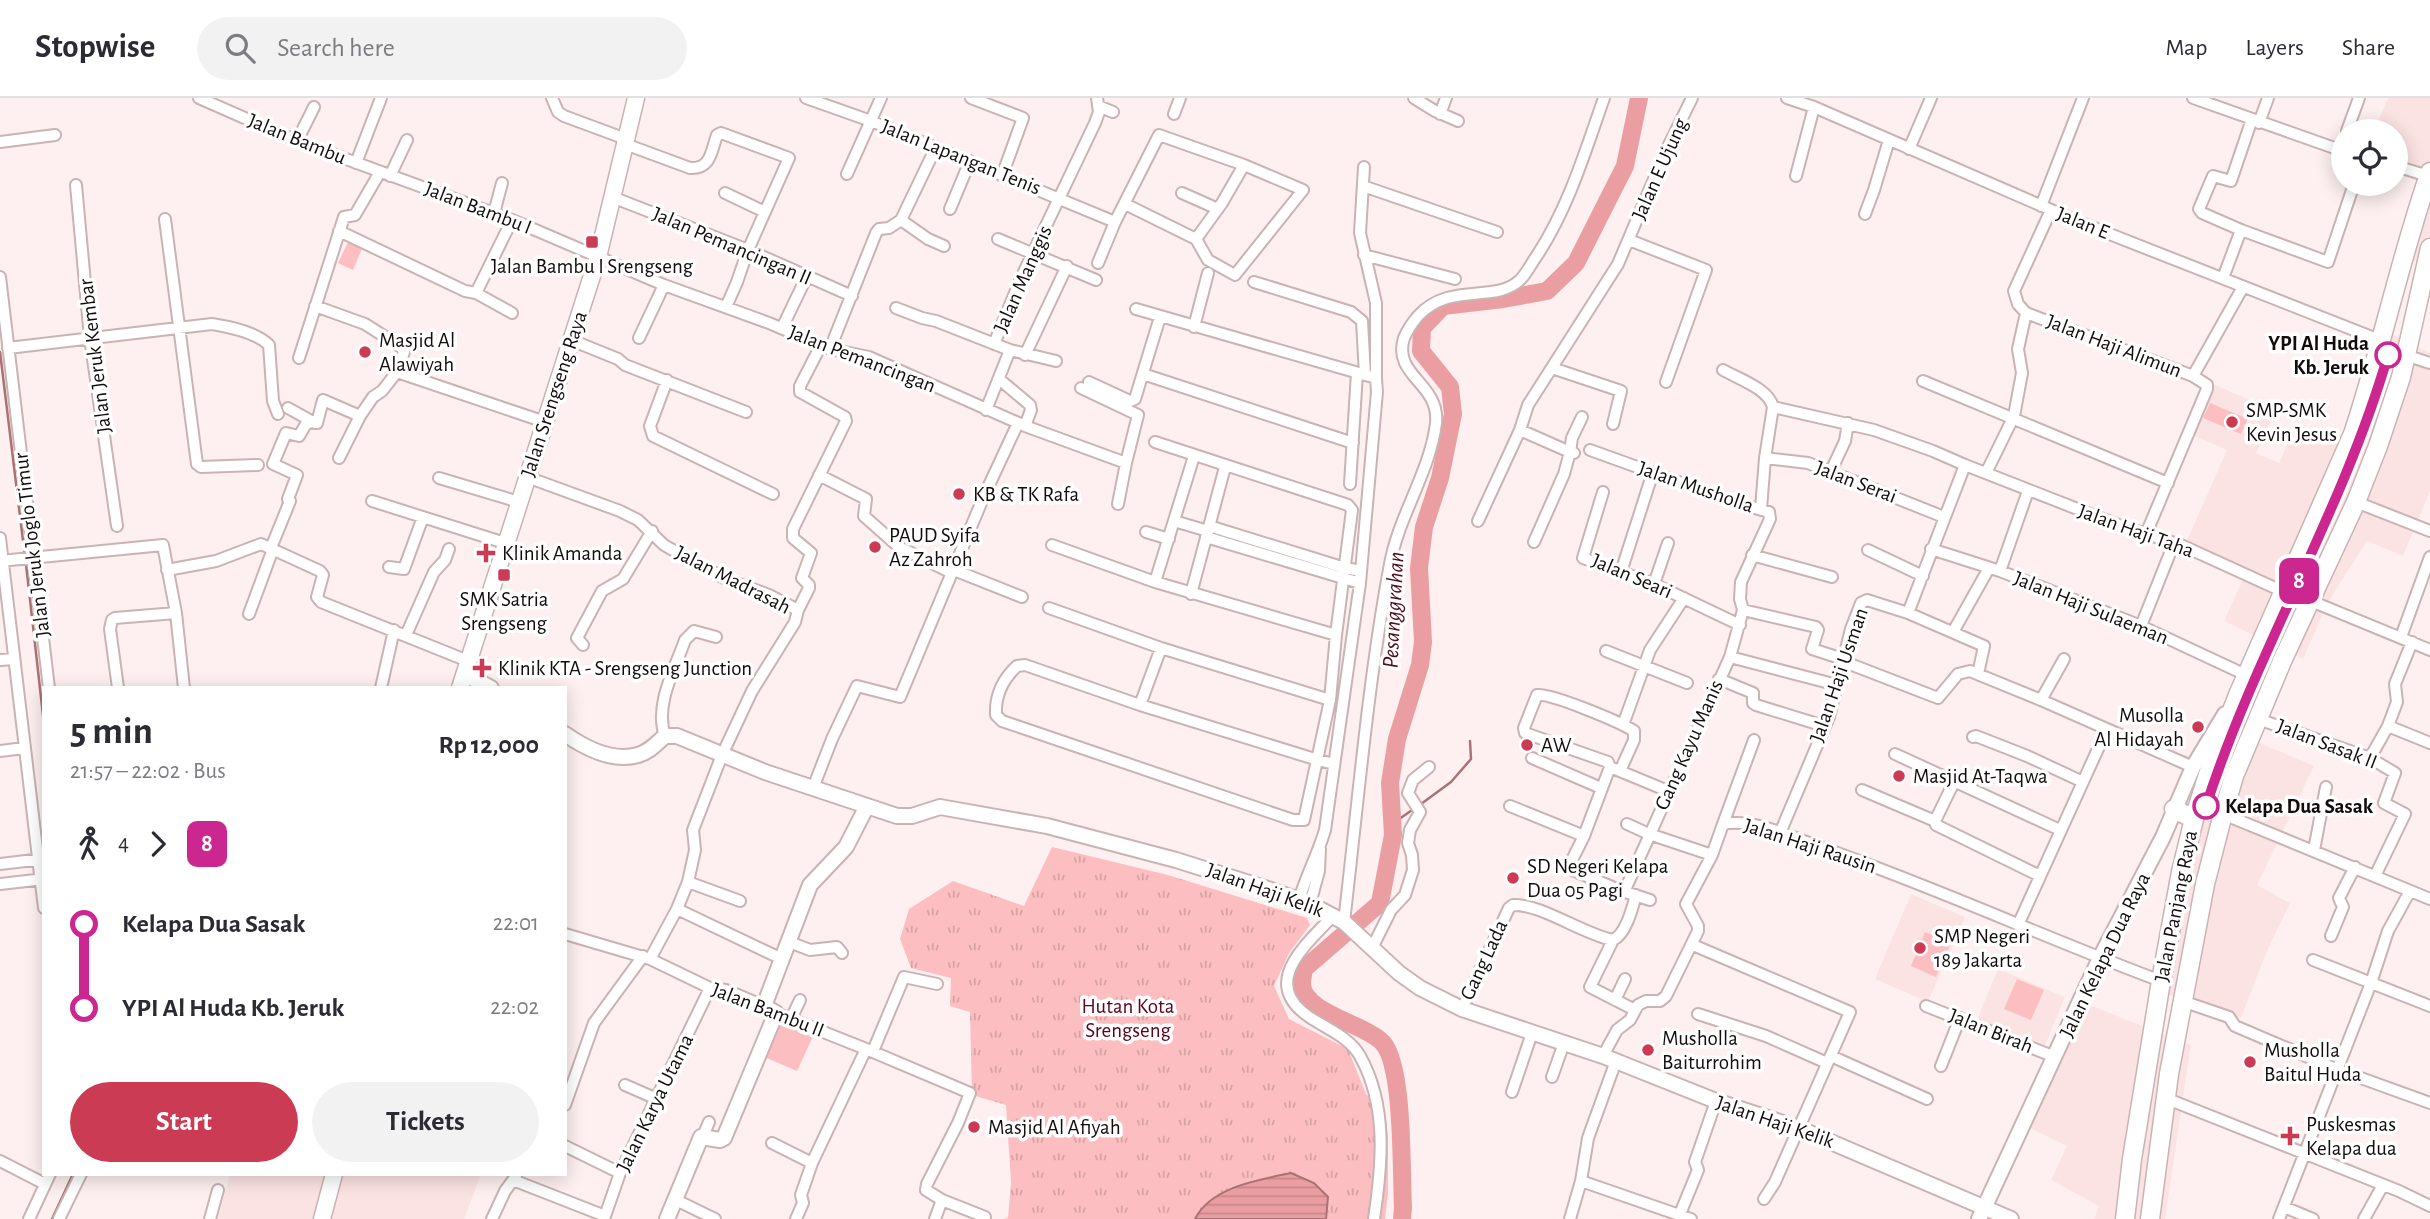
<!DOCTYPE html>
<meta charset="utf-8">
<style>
:root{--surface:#fff;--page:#f2f2f3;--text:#2b2b33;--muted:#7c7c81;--line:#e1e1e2;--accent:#cb3b53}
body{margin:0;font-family:"Alegreya Sans",sans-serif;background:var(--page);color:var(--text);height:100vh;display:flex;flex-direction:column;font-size:26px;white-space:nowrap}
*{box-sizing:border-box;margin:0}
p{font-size:23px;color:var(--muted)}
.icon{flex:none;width:38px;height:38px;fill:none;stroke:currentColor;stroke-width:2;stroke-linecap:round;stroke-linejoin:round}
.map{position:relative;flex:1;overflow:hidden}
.details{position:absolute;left:42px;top:588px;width:525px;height:490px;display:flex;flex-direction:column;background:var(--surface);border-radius:0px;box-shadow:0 4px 18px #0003}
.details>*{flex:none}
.badge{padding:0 14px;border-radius:10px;font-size:24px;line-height:46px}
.tools{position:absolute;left:2331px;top:21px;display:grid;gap:14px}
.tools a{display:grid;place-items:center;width:77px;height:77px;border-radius:50%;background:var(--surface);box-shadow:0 4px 18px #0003;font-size:35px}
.map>.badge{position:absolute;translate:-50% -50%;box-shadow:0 0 0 4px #fff}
.legs{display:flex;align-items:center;gap:10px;height:77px;padding:0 28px;font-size:23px}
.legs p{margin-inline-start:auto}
.head{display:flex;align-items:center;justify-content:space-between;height:119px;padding:0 28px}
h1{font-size:38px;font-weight:600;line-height:52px}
.cta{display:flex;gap:14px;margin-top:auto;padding:14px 28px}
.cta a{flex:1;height:80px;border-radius:42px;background:var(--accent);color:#fff;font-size:28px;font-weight:600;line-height:80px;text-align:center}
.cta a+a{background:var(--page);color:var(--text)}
ul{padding:0 28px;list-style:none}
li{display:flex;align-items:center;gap:24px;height:84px;font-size:26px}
li i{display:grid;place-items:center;width:10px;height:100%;margin:0 9px;background:currentColor}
li i::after{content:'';width:18px;height:18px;margin:-9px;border:5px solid;border-radius:50%;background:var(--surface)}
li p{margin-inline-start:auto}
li:first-child i{background:linear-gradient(#0000 50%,currentColor 0)}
li:last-child i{background:linear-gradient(currentColor 50%,#0000 0)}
header{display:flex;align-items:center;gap:42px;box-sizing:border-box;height:98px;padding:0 35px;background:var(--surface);border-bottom:2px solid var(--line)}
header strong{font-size:33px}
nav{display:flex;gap:38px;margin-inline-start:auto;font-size:24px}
.search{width:490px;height:63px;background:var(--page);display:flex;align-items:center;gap:18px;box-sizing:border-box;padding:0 24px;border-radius:38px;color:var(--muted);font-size:26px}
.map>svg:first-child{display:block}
.built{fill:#fce3e3}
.grass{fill:url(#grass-tufts)}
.pitch{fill:#fcbec0}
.water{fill:url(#water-rules);stroke:#aa7275;stroke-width:2}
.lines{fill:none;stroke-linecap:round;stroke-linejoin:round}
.stream{stroke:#aa7275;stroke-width:2.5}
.river{stroke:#eb9ea2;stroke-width:18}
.minor-casing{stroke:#c9b3b4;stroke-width:14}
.tertiary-casing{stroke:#c9b3b4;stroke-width:18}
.secondary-casing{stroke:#c9b3b4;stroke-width:19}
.primary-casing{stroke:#c9b3b4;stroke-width:21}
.minor{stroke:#fff;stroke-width:10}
.tertiary{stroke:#fff;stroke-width:14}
.secondary{stroke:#fff;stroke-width:16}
.primary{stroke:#fff;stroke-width:18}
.line-1-casing{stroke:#fff;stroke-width:16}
.line-1{stroke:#cc2790;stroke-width:10}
.poi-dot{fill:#cb3b53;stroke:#fff;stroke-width:2.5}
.stop-1-dot{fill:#fff;stroke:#cc2790;stroke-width:3.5}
.labels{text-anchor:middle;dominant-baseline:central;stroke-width:7;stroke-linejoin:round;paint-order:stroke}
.street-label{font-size:21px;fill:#130c0d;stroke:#fff}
.poi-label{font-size:21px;fill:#130c0d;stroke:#fff;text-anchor:start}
.stop-label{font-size:21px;font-weight:bold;fill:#130c0d;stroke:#fff;text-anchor:end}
.park-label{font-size:21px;fill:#5f021a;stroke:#fff}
.water-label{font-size:23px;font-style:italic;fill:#4f0c19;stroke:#fff}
</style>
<header>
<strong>Stopwise</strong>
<div class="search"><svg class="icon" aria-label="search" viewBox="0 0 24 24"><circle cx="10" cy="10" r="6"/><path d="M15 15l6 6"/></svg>Search here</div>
<nav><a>Map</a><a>Layers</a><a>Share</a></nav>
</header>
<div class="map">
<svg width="2430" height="1121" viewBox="0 0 2430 1121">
<defs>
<pattern id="grass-tufts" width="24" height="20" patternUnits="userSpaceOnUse" patternTransform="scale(1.75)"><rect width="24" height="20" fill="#fcbec0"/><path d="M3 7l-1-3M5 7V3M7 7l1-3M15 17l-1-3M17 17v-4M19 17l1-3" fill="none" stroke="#d7a2a4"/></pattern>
<pattern id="water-rules" width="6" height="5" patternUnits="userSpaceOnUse" patternTransform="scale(1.75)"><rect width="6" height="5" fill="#eb9ea2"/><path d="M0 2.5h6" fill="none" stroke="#c9878a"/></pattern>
</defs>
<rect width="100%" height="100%" fill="#fef0f0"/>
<path class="built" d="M2388,0H2430V167L2398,159L2426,71L2396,61V33H2374Z
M2381,230L2430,255V393L2403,458L2367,443L2328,504L2303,561L2224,523L2246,475L2185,447L2227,352L2190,336L2211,285L2275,313L2256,355L2279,365L2294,330L2339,346Z
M2220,628L2314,668L2257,787L2290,805L2266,855L2241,920L2154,892Z
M1911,796L1965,819L1928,904L1875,881Z
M1998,871L2065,899L2044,950L1977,922Z
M2082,904L2191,947L2165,1121H2094L2099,1108L2051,1082L2067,1048L2026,1028Z
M230,1076H481L464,1121H218Z"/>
<path class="grass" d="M1052,749L1168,777L1307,820L1310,827L1289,855L1274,888L1289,921L1348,951L1366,996L1384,1012L1388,1038V1095L1385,1121H1003L1008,1120L1011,1084L1006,1007L972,997L970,914L950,908L951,880L911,870L900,841L909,811L953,783L1024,808Z"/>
<path class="pitch" d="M349,142L363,148L353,172L338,165Z
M2210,305L2248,321L2241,336L2203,320Z
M1925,834L1951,845L1936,879L1911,868Z
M2017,881L2044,892L2031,922L2004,911Z
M779,918L815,934L797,973L762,958Z"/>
<path class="water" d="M1291,1075L1314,1085L1328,1099L1326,1121H1195C1211,1089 1258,1082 1291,1075Z"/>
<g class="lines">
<path class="stream" d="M0,254L25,459
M26,466L44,626
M1421,706L1451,684L1471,661L1470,643
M1392,726L1415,710
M52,1121L73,1076"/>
<path class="river" d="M1402,1121L1403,1109C1401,1074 1404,969 1383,945C1366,926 1304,915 1302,887C1302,882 1303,876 1304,871L1380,805L1393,737L1390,685L1397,641L1420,567L1423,544L1419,470L1424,429L1440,380L1453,316L1450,289L1421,253L1422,230L1443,208L1503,201L1547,193L1576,165L1625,68L1639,0"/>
<g class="minor-casing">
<path id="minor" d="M199,0L297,43L512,122L664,187L769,225L830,251L869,259L1025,328L1126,365L1118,406
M552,0L558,14L564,18L626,41
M806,0L871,23L1115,124
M971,0L1023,20L1002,78
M1414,0L1435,13L1458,23
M1787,0L1814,9L2079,124L2382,243
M2193,0L2343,53
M1098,8L1113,14
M1174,16L1180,0
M1440,16L1446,0
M2259,25L2268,0
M2347,33L2359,0
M297,43L314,9
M0,44L55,37
M625,46L690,70C711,71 711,54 717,37L721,35L789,60L748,152L737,184L726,209
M1909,51L1931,0
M356,65L381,0
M2396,68L2428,78
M1364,69L1360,135L1376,205V280
M847,76L881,0
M390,78L407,42
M1796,78L1814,9
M76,87L90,240L117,428
M1363,88L1497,134
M725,95L765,114
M1182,95L1218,111
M612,99L748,152L852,198
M2041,108L2083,0
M950,111L970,63
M494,115L502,85
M1865,116L1874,92L1889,42
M165,121L197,366L201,369L258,367
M901,122L928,141L944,148
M2241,132L2328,164L2354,86
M339,133L465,193L476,195L512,122
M998,141L1096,182
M1196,141L1222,105L1244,67
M1629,142L1706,172L1666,284
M1364,157L1455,181
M1098,165L1115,124L1159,37L1244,67L1303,92L1235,177L1208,162L1196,141L1125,106
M0,179L49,590
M2223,180L2241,132L2202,115L2199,111L2213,78L2231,83L2252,21
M1254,184L1351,214L1362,223L1365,277
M476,195L512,215
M315,208L365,226L401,249L404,254L397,274
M896,210L922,220L936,223L1010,252L1056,263
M1136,211L1376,280L1377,294L1360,485L1325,732C1318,756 1306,778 1299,802
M2026,215L2193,278L2207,287V291L2146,436
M1194,229L1208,175
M782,230L807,178
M639,240L664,187
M571,242L618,261L625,267L746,314
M994,246L1022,178L1095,25L1099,14L1097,0
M8,250L212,226C230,229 256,234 269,247L273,303L278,316
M830,251L876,135L879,131L889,130L901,122L936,49
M1025,257L1067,168
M2405,257L2430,265
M299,260L344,119L355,117L380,74
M1552,270L1621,293L1613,326
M1723,272C1739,281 1769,291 1773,309
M1143,276L1353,345
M2193,278L2243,189
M999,281L1030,307L1031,312L1025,328
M667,282L650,328L653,338L773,396
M1923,283L2168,385
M1089,284L1130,303L1135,301L1160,219
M1081,290L1138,317L1126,365
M1773,309L1874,332L1933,353L1965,367
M288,310L315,325H317L323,302L360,318
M986,312L1010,252
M1520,332L1570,354L1564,376L1534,444
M1155,344L1348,407L1352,412L1336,537L1330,602L1304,722H1293L1002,623L996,617C995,598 1003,581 1017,568L1025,567L1140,607L1318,662L1334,666
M1590,352L1737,405L1769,414L1770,421L1741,484L1740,501L1743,512L1730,559L1837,587
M1574,355L1570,354L1572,340L1582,319
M339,360L360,318L373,299L382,293L397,274L545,324
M1765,360L1808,365L1944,419
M1831,373L1845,343L1848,325
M1986,375L2014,318L2022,275L2018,251L2026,215L2018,206L2014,193L2051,112
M819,377L866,401L864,418L899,449L952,475
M527,379L620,413L638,422L664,447L694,464L728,482L769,497L798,512L795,524L752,593L722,657L693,732L695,752L688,784L677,811L650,861
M439,380L519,404
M1350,386L1357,275
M1603,394L1583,460L1654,486L1740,527
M372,403L505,445
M2356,404L2430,433
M1761,411L1765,360L1773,309
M1174,423L1208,433
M1478,423L1520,332L1528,307L1618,166L1666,53L1692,0
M1209,428L1345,470L1361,473
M1146,434L1169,441
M1206,439L1360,485
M0,440L44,810
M1052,447L1155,484L1336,537
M271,450L290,403L288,401L297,377L273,366L286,335L299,338L306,326L312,324
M1931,451L2000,473L2141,528L2246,577
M1868,452L1923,478
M1752,457L1832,479
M0,463L163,447L176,515L184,590
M389,469L404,471L423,419
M167,472L216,463L261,446L320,473L323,477L317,499L321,504L468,563
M954,472L1022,499
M2000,473L2028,393
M1621,474L1653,374
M1155,484L1194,358
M1654,486L1668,445
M1191,496L1225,369
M2311,503L2430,552
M1049,510L1161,550L1330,602
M798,512L809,490V487L802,480L811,455L793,440V431L846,323L845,319L800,294V288L821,247
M1743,512L1816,529L1818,532L1812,551L1843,561
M1908,515L1984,548L1978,576
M249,516L273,451
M2141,528L2174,445
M1953,534L1989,470
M406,537L434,474L445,462L449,451
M2401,539L2430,459
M583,547L577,540L602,493L623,481L652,433
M1606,553L1687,585
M0,562L14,561
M1842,563L1938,600L1958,576L1970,573L2041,602L2193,669
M1719,581L1753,595V605L1756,607L1824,628
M118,590L110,531L112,522L115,520L176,515
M381,590L394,532
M2041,602L2064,561
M1140,607L1161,550
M2258,621L2370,660L2395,675L2384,705L2405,716L2375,778
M1623,627L1650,552L1684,500
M2388,628L2430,645
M665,638C654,607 675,571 685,542L694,533L716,539
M1973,639L1976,638L2027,658L2083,684
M0,653L24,650
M1895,656L2060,732
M1532,660L1601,690
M2370,660L2388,628L2397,604L2395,586L2412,544
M1610,669L1584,738L1568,770L1619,792L1650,802
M1620,673L1634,642V633C1620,624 1551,595 1537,597L1524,630L1525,635L1608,664L1610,669L1668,693
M813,690L832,641L857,588L900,599L984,398L1018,325
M1862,692L1935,723
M1510,708L1584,738
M2223,716L2430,801
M1935,723L1936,727L2040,778
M1935,723L1955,682
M1627,726L1649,736L1712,757
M1723,726L1754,642
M1780,735L1829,619L1851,531L1861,505L1867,502L1908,515L1965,367L2121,428L2181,447L2284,494
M2314,752L2326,689
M0,766L42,761
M688,784L740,803
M0,786L44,781
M1624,794L1730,559
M1310,806L1319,773L1320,751
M677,811L782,861
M1334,817C1300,852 1256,890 1319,925C1334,934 1351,942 1360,958C1388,1008 1382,1067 1374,1121
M1344,824C1358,705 1368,583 1390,466C1399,417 1430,374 1436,325C1440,285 1392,278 1404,240C1407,233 1413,224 1418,218C1450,183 1495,206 1520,182C1527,175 1532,164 1538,156C1569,108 1585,54 1604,0
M2018,827L2107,631
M565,836L650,861L710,890L726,892L764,908
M2331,838L2343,809L2339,800L2355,769
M1613,842L1590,889L1635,912
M789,844L810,852L837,849L842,855
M1693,847L1850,914L1775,1084L1764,1101
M1372,850L1391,812L1405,797L1413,772L1412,757L1408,745L1410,732L1420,714L1408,695L1413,682L1429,669
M2313,862L2430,908
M1615,902L1625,881
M2182,903L2229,919L2235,928L2336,971L2430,1005
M1926,908L2055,959
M1462,911L1509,810L1513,807C1542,806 1582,836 1613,842C1626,836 1632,811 1636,797
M776,915L866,951L970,995L958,1025L927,1086L926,1092L942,1102L985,1119
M1698,916L1766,938L1827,965
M791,921L800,902
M873,953L904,879L937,886
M1603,958L1617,932L1630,922L1638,907L1646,903H1660L1666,898L1698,833V828L1686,806L1712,757L1723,726C1755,720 1790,739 1820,749C1936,789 2047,841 2161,883
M1831,958L1927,1001
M1941,968L1960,920
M1552,979L1564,945
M625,987L657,1001
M1512,994L1532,935
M2165,1000L2399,1093L2430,1108
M565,1007L594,925L643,858
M703,1038L709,1024
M772,1045L812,1065
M565,1048L620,1075
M0,1063L45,1086
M513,1082L605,1118
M1581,1083L1691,1121
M674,1101L715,1121
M2284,1109L2313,1121
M1680,1116L1698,1072L1695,1064L1716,1003
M29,1121L50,1076
M59,1121L81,1076
M210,1121L218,1092
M492,1121L505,1093L516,1078
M604,1121L620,1075L710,890
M796,1121L803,1105L801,1097L812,1065L866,951
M935,1121L942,1102
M1570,1121L1581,1083L1588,1040L1616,963
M2279,1121L2371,885L2388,833L2410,793
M2364,1121L2383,1087"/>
</g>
<g class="tertiary-casing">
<path id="tertiary" d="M464,576L491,590
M565,636C585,650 613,664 638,657C649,654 656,646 665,638H677L765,674L897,718H912L940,709L1047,728L1176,762L1265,790L1310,806L1344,824L1399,875L1420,890L1462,911L1603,958L1716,1003L1798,1030L2011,1121
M667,1121L701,1039L720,1042L724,1040L776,915L764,908L810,787L846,749L867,708
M1979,1121L2100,860L2163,739L2193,669L2225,616"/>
</g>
<g class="secondary-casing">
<path id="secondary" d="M460,590L598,159L636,0
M322,1121L334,1076"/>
</g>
<g class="primary-casing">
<path id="primary" d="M2174,711L2194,721
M2125,1121L2132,1061L2161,883L2181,774L2194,721L2212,664L2238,597L2353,336C2382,249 2400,160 2430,74
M2150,1121L2169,976L2205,786L2223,716L2234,678L2283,561L2356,404L2378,348L2401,279L2430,150"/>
</g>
<use href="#minor" class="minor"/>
<use href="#tertiary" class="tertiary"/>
<use href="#secondary" class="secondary"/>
<use href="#primary" class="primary"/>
</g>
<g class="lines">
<g class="line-1-casing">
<path id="line-1" d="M2206,708C2256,553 2343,413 2388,257"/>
</g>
<use href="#line-1" class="line-1"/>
</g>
<g class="poi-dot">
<rect x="585" y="137" width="14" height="14" rx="3.5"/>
<circle cx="365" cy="254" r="7"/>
<circle cx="2232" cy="324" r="7"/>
<circle cx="959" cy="396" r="7"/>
<circle cx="875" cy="449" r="7"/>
<path d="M482.5 444.5h7v7h7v7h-7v7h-7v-7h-7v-7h7z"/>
<rect x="497" y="470" width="14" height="14" rx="3.5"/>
<path d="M478.5 559.5h7v7h7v7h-7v7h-7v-7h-7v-7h7z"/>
<circle cx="2198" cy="629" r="7"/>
<circle cx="1527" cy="647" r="7"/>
<circle cx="1899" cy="678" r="7"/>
<circle cx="1513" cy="780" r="7"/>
<circle cx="1920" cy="850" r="7"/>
<circle cx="1648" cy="952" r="7"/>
<circle cx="2250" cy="964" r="7"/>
<circle cx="974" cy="1029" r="7"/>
<path d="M2286.5 1027.5h7v7h7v7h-7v7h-7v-7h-7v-7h7z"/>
</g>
<g class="stop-1-dot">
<circle cx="2388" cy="257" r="12"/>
<circle cx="2206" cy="708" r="12"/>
</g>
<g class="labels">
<g class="street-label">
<text transform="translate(297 41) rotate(22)">Jalan Bambu</text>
<text transform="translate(961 59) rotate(22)">Jalan Lapangan Tenis</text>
<text transform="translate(1660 71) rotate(-66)">Jalan E Ujung</text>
<text transform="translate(478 110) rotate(21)">Jalan Bambu I</text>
<text transform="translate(2083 125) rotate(22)">Jalan E</text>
<text transform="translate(732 148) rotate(23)">Jalan Pemancingan II</text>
<text transform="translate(1023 181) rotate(-66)">Jalan Manggis</text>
<text transform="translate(2114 248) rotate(21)">Jalan Haji Alimun</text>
<text transform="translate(95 258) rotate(-97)">Jalan Jeruk Kembar</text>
<text transform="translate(862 261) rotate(21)">Jalan Pemancingan</text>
<text transform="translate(554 296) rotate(-72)">Jalan Srengseng Raya</text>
<text transform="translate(1856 384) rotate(21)">Jalan Serai</text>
<text transform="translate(1696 389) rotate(19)">Jalan Musholla</text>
<text transform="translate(2136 433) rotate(20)">Jalan Haji Taha</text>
<text transform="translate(32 447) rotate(-97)">Jalan Jeruk Joglo Timur</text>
<text transform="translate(1632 478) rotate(23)">Jalan Seari</text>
<text transform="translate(733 482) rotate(27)">Jalan Madrasah</text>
<text transform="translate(2091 510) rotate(22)">Jalan Haji Sulaeman</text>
<text transform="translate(1839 577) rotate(-71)">Jalan Haji Usman</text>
<text transform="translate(2327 646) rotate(21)">Jalan Sasak II</text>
<text transform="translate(1689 647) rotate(-66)">Gang Kayu Manis</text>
<text transform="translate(1810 748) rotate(18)">Jalan Haji Rausin</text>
<text transform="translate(1265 792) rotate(20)">Jalan Haji Kelik</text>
<text transform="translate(2176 808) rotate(-79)">Jalan Panjang Raya</text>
<text transform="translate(2105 857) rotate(-64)">Jalan Kelapa Dua Raya</text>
<text transform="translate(1484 862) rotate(-65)">Gang Lada</text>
<text transform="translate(768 912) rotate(21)">Jalan Bambu II</text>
<text transform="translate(1991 933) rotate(22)">Jalan Birah</text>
<text transform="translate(655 1005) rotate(-64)">Jalan Karya Utama</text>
<text transform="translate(1775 1024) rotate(19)">Jalan Haji Kelik</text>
</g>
<g class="poi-label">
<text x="592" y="168" text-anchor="middle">Jalan Bambu I Srengseng</text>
<text x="379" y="242">Masjid Al<tspan x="379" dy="24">Alawiyah</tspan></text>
<text x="2246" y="312">SMP-SMK<tspan x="2246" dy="24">Kevin Jesus</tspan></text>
<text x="973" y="396">KB &amp; TK Rafa</text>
<text x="889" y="437">PAUD Syifa<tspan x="889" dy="24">Az Zahroh</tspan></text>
<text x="502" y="455">Klinik Amanda</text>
<text x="504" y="501" text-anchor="middle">SMK Satria<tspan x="504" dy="24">Srengseng</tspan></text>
<text x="498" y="570">Klinik KTA - Srengseng Junction</text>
<text x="2184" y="617" text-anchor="end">Musolla<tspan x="2184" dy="24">Al Hidayah</tspan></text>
<text x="1541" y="647">AW</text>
<text x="1913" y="678">Masjid At-Taqwa</text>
<text x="1527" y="768">SD Negeri Kelapa<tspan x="1527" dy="24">Dua 05 Pagi</tspan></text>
<text x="1934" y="838">SMP Negeri<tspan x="1934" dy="24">189 Jakarta</tspan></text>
<text x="1662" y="940">Musholla<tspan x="1662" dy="24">Baiturrohim</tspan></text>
<text x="2264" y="952">Musholla<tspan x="2264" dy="24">Baitul Huda</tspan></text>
<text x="2306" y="1026">Puskesmas<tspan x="2306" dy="24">Kelapa dua</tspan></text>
<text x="988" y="1029">Masjid Al Afiyah</text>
</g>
<g class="stop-label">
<text x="2369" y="245">YPI Al Huda<tspan x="2369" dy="24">Kb. Jeruk</tspan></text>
<text x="2225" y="708" text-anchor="start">Kelapa Dua Sasak</text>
</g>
<g class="park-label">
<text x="1128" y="908">Hutan Kota<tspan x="1128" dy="24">Srengseng</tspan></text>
</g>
<g class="water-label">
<text transform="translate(1394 512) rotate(-87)">Pesanggrahan</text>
</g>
</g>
</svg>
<div class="tools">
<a><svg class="icon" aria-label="locate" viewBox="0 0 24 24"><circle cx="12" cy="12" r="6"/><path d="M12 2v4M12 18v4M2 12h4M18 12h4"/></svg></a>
</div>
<b class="badge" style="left:2299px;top:483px;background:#cc2790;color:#fff">8</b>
<section class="details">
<div class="head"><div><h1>5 min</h1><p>21:57 – 22:02 · Bus</p></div><b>Rp 12,000</b></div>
<div class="legs"><svg class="icon" aria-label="walk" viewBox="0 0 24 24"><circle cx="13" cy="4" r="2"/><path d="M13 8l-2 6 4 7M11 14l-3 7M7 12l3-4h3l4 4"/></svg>4<svg class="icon" aria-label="forward" viewBox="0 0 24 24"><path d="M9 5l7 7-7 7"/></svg><b class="badge" style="background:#cc2790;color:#fff">8</b></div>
<ul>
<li><i style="color:#cc2790"></i><b>Kelapa Dua Sasak</b><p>22:01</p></li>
<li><i style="color:#cc2790"></i><b>YPI Al Huda Kb. Jeruk</b><p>22:02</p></li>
</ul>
<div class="cta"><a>Start</a><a>Tickets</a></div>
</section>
</div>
